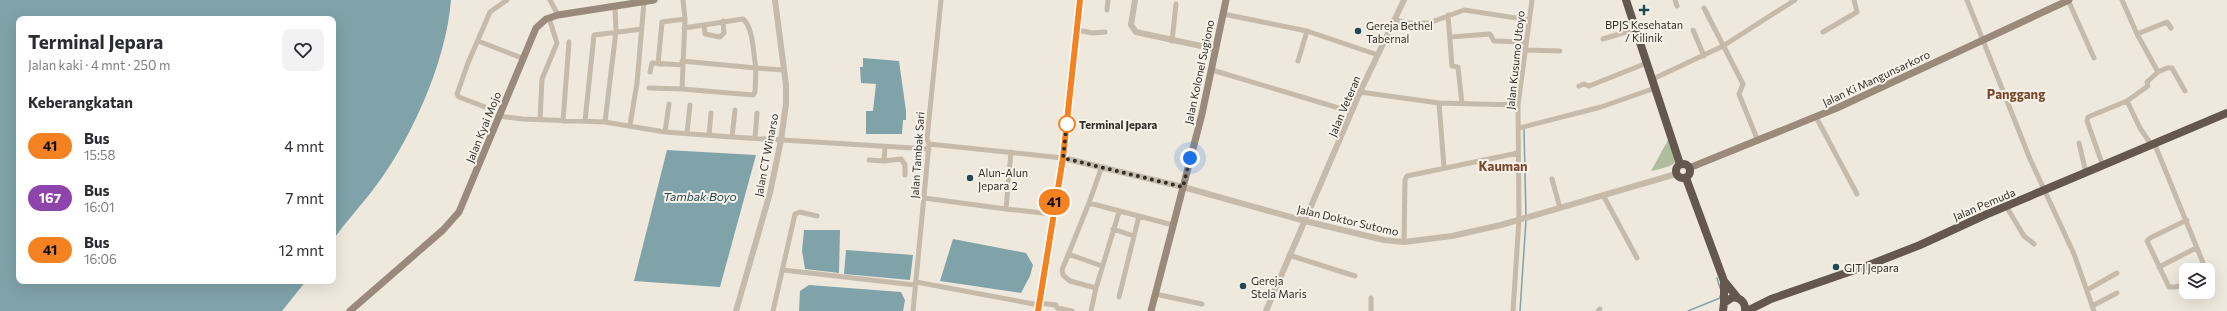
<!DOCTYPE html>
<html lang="id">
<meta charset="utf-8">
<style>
:root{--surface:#fff;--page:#f2f2f3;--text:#2b2b33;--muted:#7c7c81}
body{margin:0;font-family:Commissioner,sans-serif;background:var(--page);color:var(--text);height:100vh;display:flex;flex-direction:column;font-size:15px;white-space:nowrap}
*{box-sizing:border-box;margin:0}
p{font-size:13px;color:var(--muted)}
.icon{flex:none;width:22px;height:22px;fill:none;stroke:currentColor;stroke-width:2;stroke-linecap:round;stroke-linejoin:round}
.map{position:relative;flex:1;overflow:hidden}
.side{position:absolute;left:16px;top:16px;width:320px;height:268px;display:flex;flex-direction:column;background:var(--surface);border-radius:8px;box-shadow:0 4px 16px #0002}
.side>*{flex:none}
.badge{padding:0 8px;border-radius:13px;font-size:14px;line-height:26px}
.buttons{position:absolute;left:2179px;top:263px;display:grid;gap:8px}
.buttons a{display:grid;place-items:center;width:36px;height:36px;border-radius:8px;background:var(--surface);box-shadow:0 4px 16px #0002;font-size:20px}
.you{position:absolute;width:20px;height:20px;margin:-10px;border:3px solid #fff;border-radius:50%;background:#1a73e8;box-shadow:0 0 0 6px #1a73e833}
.map>.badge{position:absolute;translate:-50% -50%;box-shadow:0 0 0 2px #fff}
h2{padding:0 12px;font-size:15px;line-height:36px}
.round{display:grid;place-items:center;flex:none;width:42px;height:42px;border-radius:8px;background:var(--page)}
.overview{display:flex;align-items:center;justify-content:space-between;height:68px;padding:0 12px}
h1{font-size:19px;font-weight:700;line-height:30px}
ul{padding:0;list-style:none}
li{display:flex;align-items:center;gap:12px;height:52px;padding:0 12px}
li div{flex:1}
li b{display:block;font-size:15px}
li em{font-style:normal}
li .badge{min-width:44px;font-weight:700;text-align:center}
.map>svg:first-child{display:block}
.green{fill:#afbd9e}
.water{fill:#7fa3a9}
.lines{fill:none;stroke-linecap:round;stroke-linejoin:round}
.stream{stroke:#7fa3a9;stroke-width:1.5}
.minor{stroke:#c6baaa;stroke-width:5}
.tertiary{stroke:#c6baaa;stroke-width:6}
.secondary{stroke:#998a7c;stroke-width:7}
.trunk{stroke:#64584e;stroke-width:8}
.line-casing{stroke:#fff;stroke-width:9}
.line{stroke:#f58220;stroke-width:6}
.walk{stroke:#342e29;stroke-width:4;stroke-dasharray:0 7.2}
.poi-dot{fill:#234951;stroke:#f7f2e9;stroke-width:1.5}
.stop-dot{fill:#fff;stroke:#f58220;stroke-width:2}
.labels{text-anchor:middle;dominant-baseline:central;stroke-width:4;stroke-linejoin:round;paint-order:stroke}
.poi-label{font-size:11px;fill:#342e29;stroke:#f7f2e9;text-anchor:start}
.street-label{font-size:11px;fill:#342e29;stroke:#f7f2e9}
.stop-label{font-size:11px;font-weight:bold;fill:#342e29;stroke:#f7f2e9;text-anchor:start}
.water-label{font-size:12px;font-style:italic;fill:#234951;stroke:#f7f2e9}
.quarter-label{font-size:13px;font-weight:bold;fill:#7a462b;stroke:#f7f2e9}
</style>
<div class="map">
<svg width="2227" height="311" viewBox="0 0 2227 311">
<rect width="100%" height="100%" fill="#efe8dd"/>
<path class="green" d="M1673,131C1683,160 1683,164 1651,171Z"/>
<path class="water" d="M0,0H451C446,64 409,145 369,195C357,210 344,224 333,240V19H19V281H306L282,311H0Z
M863,58L899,61L906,111V120H903L902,134H866V111H873L876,84L861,83L860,67H863Z
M667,150L756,155L720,287L634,281Z
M804,230H840L839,273L805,269L802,251Z
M953,239L1026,253L1033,265L1030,276L1021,293L940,281Z
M846,250L913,255L910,280L844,274Z
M809,285L901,292L905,300L903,311H799L800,291Z"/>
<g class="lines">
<path class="stream" d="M1524,129L1526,217
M1717,278L1720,288
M1520,311L1526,220
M1688,311L1720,298V296"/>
<path class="minor" d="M550,0L558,15
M683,0L685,19L682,89L753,95L755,92L756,68L784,70
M1675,0L1677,6
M1967,0L2030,159L2074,254L2094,311
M2068,0L2094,58
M1704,8L1743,84L1739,94L1758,141
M1107,10L1108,0
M1223,14L1307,31L1378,55
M1448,15L1452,66L1458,67L1462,104
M1395,20L1407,23H1429L1464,10L1529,20
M704,25L705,34L720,37L724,33L723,21
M1078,30L1092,33L1105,32
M1693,30L1704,56
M1823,32L1857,12L1854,0
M2137,34L2167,22L2171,28
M1450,37L1490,34L1494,41L1526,42
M1603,39L1636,29
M478,41L522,58
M1172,41L1176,4
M1525,50L1560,51
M682,61L756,68C753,55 754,28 743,19L684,28
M1298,61L1307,31
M658,64L662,22L685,19
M1212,70L1352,112
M650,72L652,63L682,65
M2158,72L2167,68H2172L2185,91
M1653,79L1723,46L1795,0
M1579,86L1584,84L1589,86L1647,63
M649,88L682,89
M1360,92L1439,103L1518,105
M2127,101L2140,128L2152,146
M1439,103L1444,167
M485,107L459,97L457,94L468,63L490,12L507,0
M498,116L523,119L605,122L665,132L732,137L929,149
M1816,117L1857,194
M540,120L542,79L557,43L549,18
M563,121L569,42
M585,121L594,35L642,29
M605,122L616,31L615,7
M630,125L637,83L644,2
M1519,128L1601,107L1655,88
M665,132L669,104
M687,133L690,105
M709,135L711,113
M732,137L735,110
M755,138L757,113
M2079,143L2086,173
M929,144L1063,158
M2155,145L2206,270
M869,160L884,161L885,147
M884,161L901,159L905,165V175
M2103,166L2087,121L2088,117L2127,101L2148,86L2147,82L2158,72L2137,34L2122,0
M1552,179L1560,208
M1603,195L1637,258
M924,198L1006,209L1011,152
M1089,203L1101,169
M2006,206L2024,236L2034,244
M1006,209L1052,214
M1113,229L1134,236
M1404,242L1405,180L1407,176L1518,153
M1068,254L1102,266
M1289,255L1355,276
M2159,267L2196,248
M783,270L915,285
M916,282L1039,305
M2186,284L2175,287H2169L2147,241L2150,238L2187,220
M1096,288L1119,212
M2087,290L2117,273
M1155,294L1202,304
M1119,297L1139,216
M1371,298V311
M1039,303L1056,305L1057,308L1072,311
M2092,306L2117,293
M773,311L795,214L800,212L817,216
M913,311L929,144L927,139L941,0
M1037,311L1063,158L1080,0
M1091,311L1096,288L1070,281L1063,275L1062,270L1089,203L1173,225
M1513,311L1519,219L1518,105L1532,0
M1598,311L1600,309"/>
<path class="tertiary" d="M1135,0L1131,25L1136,32L1215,49
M1063,158L1183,187L1305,221L1384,240L1404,242L1452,236L1501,225L1676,174
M736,311L770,193L781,140L786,104V85L775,0
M1266,311L1360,92L1404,0"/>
<path class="secondary" d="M1689,168L1837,108L2069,0
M350,311L443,230L459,212L536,28L546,19L558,15L654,0
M1151,311L1202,114L1226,0"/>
<path class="trunk" d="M1626,0L1680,164
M1676 171a7 7 0 1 1 14 0a7 7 0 1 1-14 0Z
M1686,178L1724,281L1737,297
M1724,303V281
M1723,311L1724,303L1733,297C1741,298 1746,303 1745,311
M1747,311L1771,299L1869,265L1920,245L1985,215L2227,113"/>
</g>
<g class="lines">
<g class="line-casing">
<path id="line" d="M1038,311L1063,158L1080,0"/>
</g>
<use href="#line" class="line"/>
<path class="walk" d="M1067,124V122L1063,158L1183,187L1190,158"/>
</g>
<g class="poi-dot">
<path d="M1642 4h4v4h4v4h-4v4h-4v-4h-4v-4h4z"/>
<circle cx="1358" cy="31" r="4"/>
<circle cx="970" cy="178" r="4"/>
<circle cx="1836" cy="267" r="4"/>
<circle cx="1243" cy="286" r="4"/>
</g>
<circle class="stop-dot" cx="1067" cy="124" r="8"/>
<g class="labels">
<g class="poi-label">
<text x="1644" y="24" text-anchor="middle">BPJS Kesehatan<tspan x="1644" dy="13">/ Kilinik</tspan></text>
<text x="1366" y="25">Gereja Bethel<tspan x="1366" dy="13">Tabernal</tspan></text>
<text x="978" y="172">Alun-Alun<tspan x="978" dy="13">Jepara 2</tspan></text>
<text x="1844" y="267">GITJ Jepara</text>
<text x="1251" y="280">Gereja<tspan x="1251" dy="13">Stela Maris</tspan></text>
</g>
<g class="street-label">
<text transform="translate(1515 60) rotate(-84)">Jalan Kusumo Utoyo</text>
<text transform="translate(1199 72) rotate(-78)">Jalan Kolonel Sugiono</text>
<text transform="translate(1876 78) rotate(-25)">Jalan Ki Mangunsarkoro</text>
<text transform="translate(1344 106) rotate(-67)">Jalan Veteran</text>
<text transform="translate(483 127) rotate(-68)">Jalan Kyai Mojo</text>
<text transform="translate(766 155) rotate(-79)">Jalan CT Winarso</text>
<text transform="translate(917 155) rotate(-86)">Jalan Tambak Sari</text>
<text transform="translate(1984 204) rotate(-23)">Jalan Pemuda</text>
<text transform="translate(1348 220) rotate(13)">Jalan Doktor Sutomo</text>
</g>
<g class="stop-label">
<text x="1079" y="124">Terminal Jepara</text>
</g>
<g class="water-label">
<text x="700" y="196">Tambak Boyo</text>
</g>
<g class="quarter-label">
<text x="2016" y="94">Panggang</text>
<text x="1503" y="166">Kauman</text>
</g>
</g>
</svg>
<div class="buttons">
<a><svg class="icon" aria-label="layers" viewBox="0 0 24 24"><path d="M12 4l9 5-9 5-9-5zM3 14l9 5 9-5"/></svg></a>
</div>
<div class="you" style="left:1190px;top:158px"></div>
<b class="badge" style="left:1054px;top:202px;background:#f58220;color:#111">41</b>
<section class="side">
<div class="overview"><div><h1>Terminal Jepara</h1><p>Jalan kaki · 4 mnt · 250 m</p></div><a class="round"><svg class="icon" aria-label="heart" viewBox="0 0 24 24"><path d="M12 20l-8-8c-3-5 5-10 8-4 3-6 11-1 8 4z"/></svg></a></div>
<h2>Keberangkatan</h2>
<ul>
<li><span class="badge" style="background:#f58220;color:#111">41</span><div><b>Bus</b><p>15:58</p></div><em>4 mnt</em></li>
<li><span class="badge" style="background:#8e44ad;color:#fff">167</span><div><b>Bus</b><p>16:01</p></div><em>7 mnt</em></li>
<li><span class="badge" style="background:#f58220;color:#111">41</span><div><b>Bus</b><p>16:06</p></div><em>12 mnt</em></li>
</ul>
</section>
</div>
